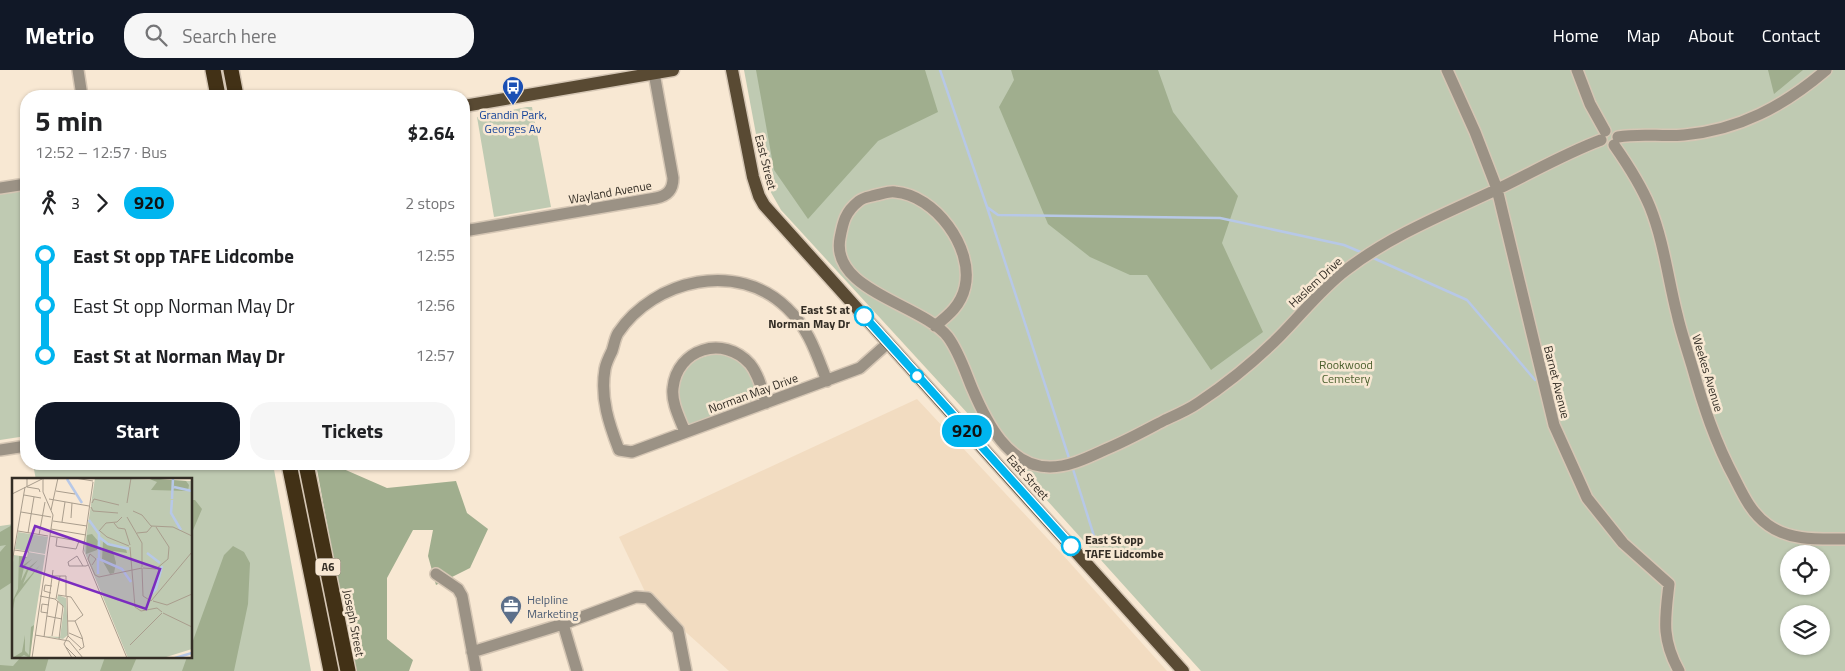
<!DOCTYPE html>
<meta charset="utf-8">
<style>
:root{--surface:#fff;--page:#f6f6f6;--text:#202124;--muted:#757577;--accent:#111827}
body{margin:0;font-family:"Titillium Web",sans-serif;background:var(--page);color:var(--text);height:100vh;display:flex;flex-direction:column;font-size:19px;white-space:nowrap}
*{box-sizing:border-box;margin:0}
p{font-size:16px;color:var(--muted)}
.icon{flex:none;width:28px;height:28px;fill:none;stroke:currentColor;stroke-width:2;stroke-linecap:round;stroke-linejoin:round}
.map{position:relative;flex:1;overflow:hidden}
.details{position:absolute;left:20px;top:20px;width:450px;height:380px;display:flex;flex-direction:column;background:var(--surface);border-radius:20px;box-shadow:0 1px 4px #0004}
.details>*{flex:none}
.badge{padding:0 10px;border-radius:16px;font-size:18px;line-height:32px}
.buttons{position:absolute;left:1780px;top:475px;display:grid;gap:10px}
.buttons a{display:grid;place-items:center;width:50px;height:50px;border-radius:50%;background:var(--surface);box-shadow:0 1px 4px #0004;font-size:25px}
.map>.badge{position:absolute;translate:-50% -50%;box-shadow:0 0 0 2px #fff}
.legs{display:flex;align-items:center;gap:8px;height:55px;padding:0 15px;font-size:16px}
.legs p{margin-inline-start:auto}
.summary{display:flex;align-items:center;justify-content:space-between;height:85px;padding:0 15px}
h1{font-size:28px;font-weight:700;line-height:38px}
.action{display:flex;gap:10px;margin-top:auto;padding:10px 15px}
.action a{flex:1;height:58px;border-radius:20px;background:var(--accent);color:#fff;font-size:20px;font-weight:700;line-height:58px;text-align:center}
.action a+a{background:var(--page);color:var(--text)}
ul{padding:0 15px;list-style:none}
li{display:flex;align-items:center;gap:18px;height:50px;font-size:19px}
li i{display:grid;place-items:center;width:8px;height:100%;margin:0 6px;background:currentColor}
li i::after{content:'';width:12px;height:12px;margin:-6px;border:4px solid;border-radius:50%;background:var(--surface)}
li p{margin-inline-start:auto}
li:first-child i{background:linear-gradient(#0000 50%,currentColor 0)}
li:last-child i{background:linear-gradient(currentColor 50%,#0000 0)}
header{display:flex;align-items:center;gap:30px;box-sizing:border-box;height:70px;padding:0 25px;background:var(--accent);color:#fff}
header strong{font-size:24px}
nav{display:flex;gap:28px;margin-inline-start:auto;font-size:18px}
.search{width:350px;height:45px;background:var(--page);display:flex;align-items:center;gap:12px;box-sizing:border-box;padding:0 18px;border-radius:20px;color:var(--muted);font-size:19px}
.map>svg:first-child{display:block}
.built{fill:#f2dcc1}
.green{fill:#bfcab2;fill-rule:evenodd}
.forest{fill:#a0ae8e}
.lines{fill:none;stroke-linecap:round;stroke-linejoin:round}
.stream{stroke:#b7c8e7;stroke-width:2.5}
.minor-casing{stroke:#d5c6b4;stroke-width:14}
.major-casing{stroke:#d5c6b4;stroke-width:15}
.highway-casing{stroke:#d5c6b4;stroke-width:18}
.minor{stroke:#9b9285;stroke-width:11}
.major{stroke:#594a33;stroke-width:12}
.highway{stroke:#423116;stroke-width:15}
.line-1-casing{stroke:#fff;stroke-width:11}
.line-1{stroke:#00b5ef;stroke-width:8}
.stop-1-dot{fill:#fff;stroke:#00b5ef;stroke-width:2.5}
.labels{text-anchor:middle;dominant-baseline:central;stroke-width:5;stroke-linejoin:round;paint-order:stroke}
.shield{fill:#f8e8d3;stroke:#6e6559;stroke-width:1}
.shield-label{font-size:11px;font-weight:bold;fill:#332d25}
.transit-label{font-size:12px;fill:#164399;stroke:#f8e8d3}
.street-label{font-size:12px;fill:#332d25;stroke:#f8e8d3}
.stop-label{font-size:12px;font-weight:bold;fill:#332d25;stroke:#f8e8d3;text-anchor:end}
.park-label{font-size:12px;fill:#4b602e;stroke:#f8e8d3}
.service-label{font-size:12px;fill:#4e5e75;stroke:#f8e8d3;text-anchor:start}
.inset-river{fill:none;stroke:#b7c8e7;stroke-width:2.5}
.inset-road{fill:none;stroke:#a99d8d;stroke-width:1}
.view{fill:#7b2cbf;fill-opacity:0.15;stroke:#7b2cbf;stroke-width:2.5}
.inset-edge{fill:none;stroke:#332d25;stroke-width:2.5}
</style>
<header>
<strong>Metrio</strong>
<div class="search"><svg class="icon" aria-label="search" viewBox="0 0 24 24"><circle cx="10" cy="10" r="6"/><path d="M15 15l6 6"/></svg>Search here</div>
<nav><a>Home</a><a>Map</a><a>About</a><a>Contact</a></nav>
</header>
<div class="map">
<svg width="1845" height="601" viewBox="0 0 1845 601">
<rect width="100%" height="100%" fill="#f8e8d3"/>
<path class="built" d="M917,329L1062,484L1167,601H729L648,528L619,467Z"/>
<path class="green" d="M744,0H1845V601H1201L1026,407L781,140L765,112ZM1789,484H1821V516H1789ZM1789,544H1821V576H1789Z
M527,37H532L551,137L494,147L477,47Z
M26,120V366L0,370V124Z
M717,283C722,283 729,283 733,285C749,291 756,315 761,330L688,356L677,325L680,308L693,290Z
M33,394H273L311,601H0V456L14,454V587H191V410H36Z"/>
<path class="forest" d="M756,0H925L938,42L878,71L808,149L774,100Z
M1011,0H1158L1173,42L1238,126L1222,173L1263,262L1211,300L1147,205H1130L1090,187L1048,154L999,37L1014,10Z
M1768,0H1803L1774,24Z
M316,394H332L387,418L456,411L467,443L488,459L470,498L436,515L428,486L433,460H413L387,508V569L413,590L409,601H354Z
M191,430H195L202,439L191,465Z
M14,454V511L0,520V482L6,475L0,476V462Z
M233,476L244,482L250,493L248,534L234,601H182L187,587H191V576L224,485Z
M21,587H49L45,601H0V595L13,596Z
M105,587H137L131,601H100Z"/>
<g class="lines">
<path class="stream" d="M940,0L987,137L998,145L1220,148L1344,175L1363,183
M987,137L1070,391
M1371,187L1467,230L1535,310
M1072,396L1094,466"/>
<g class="minor-casing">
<path id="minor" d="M78,0L82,26
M1447,0L1475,62L1497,119L1554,355L1587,428L1623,473L1669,514C1665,549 1661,568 1679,601
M1577,0L1590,34L1605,61
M1618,67C1640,63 1662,67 1684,65C1739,60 1784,36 1826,0
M1614,75C1628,95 1641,115 1650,137C1664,172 1668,209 1677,244C1681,262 1687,279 1692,296C1703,335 1715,372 1735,409C1743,425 1752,444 1768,455C1790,471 1819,469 1845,469
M0,118L26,114
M464,161L656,128C667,126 673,120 673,108L654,3
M935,256C949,245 961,235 965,217C974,178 935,125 895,122C889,121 882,124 876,125C870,127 864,127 859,131C845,142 843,152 840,168C830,221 922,234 948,267C959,282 965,301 972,318C986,351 1008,397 1050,397C1071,397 1091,386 1109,378C1128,370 1146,360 1165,350C1176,345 1188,340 1198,333C1225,315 1257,289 1280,266C1302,244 1321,219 1346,200C1393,164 1447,143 1500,118C1533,102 1566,83 1601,70
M827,311C816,283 809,259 787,238C738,190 654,209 618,263C615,268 614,275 612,281C609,287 606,293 605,299C600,328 609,354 619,380L632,382L860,298L888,273
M685,362C680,349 671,332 673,318C677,279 723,264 750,294C759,305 762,320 766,333
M0,380L26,376
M436,504L458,519L462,526L476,601
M563,554L577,601
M472,582L563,554L636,527L648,528L678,560L686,601"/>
</g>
<g class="major-casing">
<path id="major" d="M732,0L753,107L759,126L764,135L1183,601
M464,36L673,0"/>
</g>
<g class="highway-casing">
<path id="highway" d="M213,0L218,26
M231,0L236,26
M289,394L331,601
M306,394L348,601"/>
</g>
<use href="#minor" class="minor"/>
<use href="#major" class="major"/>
<use href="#highway" class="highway"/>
</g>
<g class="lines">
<g class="line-1-casing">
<path id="line-1" d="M864,246L1071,476"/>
</g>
<use href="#line-1" class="line-1"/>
</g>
<defs>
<g id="bus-pin" transform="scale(1.125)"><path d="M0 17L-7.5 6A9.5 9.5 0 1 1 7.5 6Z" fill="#1a4fb4" stroke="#f8e8d3"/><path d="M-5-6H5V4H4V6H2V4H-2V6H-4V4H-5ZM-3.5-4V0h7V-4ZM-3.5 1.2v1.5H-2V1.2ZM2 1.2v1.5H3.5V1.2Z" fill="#fff"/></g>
<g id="office-pin" transform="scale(1.125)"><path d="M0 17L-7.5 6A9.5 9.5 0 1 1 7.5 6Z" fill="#5c6f8a" stroke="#f8e8d3"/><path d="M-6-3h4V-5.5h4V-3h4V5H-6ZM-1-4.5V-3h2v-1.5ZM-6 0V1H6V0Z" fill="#fff"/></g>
</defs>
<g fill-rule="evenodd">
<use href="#bus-pin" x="513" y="17"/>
<use href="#office-pin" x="511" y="536"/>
</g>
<g class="stop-1-dot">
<circle cx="864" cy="246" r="9"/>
<circle cx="917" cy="306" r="6"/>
<circle cx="1071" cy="476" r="9"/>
</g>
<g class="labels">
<rect class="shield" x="315.5" y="488.5" width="25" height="17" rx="4"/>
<g class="shield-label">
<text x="328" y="497">A6</text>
</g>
<g class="transit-label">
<text x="513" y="44">Grandin Park,<tspan x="513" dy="14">Georges Av</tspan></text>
</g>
<g class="street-label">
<text transform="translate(766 92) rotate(76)">East Street</text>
<text transform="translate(610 122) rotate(-10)">Wayland Avenue</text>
<text transform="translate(1315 212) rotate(-43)">Haslem Drive</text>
<text transform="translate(1708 303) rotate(73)">Weekes Avenue</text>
<text transform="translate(1557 312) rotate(76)">Barnet Avenue</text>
<text transform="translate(753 323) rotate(-20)">Norman May Drive</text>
<text transform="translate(1028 407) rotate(48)">East Street</text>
<text transform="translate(354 553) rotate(79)">Joseph Street</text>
</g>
<g class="stop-label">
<text x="850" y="239">East St at<tspan x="850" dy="14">Norman May Dr</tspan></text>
<text x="1085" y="469" text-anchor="start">East St opp<tspan x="1085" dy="14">TAFE Lidcombe</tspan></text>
</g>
<g class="park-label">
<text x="1346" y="294">Rookwood<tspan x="1346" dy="14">Cemetery</tspan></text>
</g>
<g class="service-label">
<text x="527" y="529">Helpline<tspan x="527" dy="14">Marketing</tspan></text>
</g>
</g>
<g transform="translate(12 408)">
<rect width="180" height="180" fill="#f8e8d3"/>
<path d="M83,0L180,3V171L151,180H116L72,73ZM6,54L36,59L33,76L3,71ZM16,74L33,77L17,180H0V91L2,77L15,79ZM46,117L54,120L56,157L51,161L32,158L48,159L52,130L45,121Z" fill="#bfcab2"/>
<path d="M135,0L174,3L177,7L176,13L139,12L145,4ZM80,56L86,63L85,72L74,76L75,57ZM91,63L114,71L115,75L101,73L104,85L102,95L98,96L90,82ZM7,78L15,79L9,84L10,88L20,81L12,89L9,103L15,91L26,82L16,93L11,106L28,87L3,120L1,131L0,124L6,111ZM22,147L18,180L12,177L7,180H0L10,174L13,157V173L17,177L19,149Z" fill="#a0ae8e"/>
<path class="inset-river" d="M55,1L70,25M162,9L180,13M160,21L161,0M160,22L159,35L169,52M77,42L87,56V81L110,91L119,104M87,59L96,66L117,71M135,75L148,85M86,96V80M139,116L144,111L150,88M163,180L180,175"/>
<path class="inset-road" d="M15,0V9L27,11L28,14M63,0L81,3M81,4L71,74L115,180M44,13L63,16M0,16L30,1M12,17L29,20M37,21L77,28M80,25L82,21L107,27M115,25L119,0M79,29L81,33L106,35M39,32L46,0M121,33L130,37L139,48L161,49L180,58M9,34L39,39M115,39L130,65V89M59,40L60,25M41,43L75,48M50,44L53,24M102,45L106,50L113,51L118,67M39,51L74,57M6,53L36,58M87,53L94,45L105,44L110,39M88,53L95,59L117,68M16,55L22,19M125,55L135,54L140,48M27,57L33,24M38,58L72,64M45,60L44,68L64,71L67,63M118,69L123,129L129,133L145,130L150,134M2,72L17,74M0,85L13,9M80,87L84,81L78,76L76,81L83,97L87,99L130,90M71,88L65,78L56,84L57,88H74L76,87M130,90L131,118L139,123M131,90L144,91L156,81L157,69L144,49M41,98H54V118M39,115L32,113L33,107L40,108M46,117L59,119L71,137L63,143H56M28,118L43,121L51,128L47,161M55,119L56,158M44,121L48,98M139,123L180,74M141,123L155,127L180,116M36,135L29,134L30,126L37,127M151,135L180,149M35,138L50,141M63,143L70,159L72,169L67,172M57,155L71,161M23,157L57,163L71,180M40,158L46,123M56,158L52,166L60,180M56,158L69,170M32,159L41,92M118,167L150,135M54,169L65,180M20,180L41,37L31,14V0"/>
<path class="view" d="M23,48L148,91L134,131L9,88Z"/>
<rect width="180" height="180" class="inset-edge"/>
</g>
</svg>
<div class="buttons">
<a><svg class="icon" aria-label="locate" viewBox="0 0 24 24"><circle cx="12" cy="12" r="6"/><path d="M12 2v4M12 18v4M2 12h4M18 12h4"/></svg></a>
<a><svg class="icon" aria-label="layers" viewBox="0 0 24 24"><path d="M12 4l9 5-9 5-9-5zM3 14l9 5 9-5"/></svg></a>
</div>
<b class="badge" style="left:967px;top:361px;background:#00b5ef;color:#111">920</b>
<section class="details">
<div class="summary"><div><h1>5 min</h1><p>12:52 – 12:57 · Bus</p></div><b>$2.64</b></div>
<div class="legs"><svg class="icon" aria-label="walk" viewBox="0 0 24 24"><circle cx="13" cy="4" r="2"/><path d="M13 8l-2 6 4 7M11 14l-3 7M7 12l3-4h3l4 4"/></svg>3<svg class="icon" aria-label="forward" viewBox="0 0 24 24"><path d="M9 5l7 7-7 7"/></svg><b class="badge" style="background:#00b5ef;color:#111">920</b><p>2 stops</p></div>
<ul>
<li><i style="color:#00b5ef"></i><b>East St opp TAFE Lidcombe</b><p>12:55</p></li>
<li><i style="color:#00b5ef"></i><span>East St opp Norman May Dr</span><p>12:56</p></li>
<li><i style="color:#00b5ef"></i><b>East St at Norman May Dr</b><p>12:57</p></li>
</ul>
<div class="action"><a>Start</a><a>Tickets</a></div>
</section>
</div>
